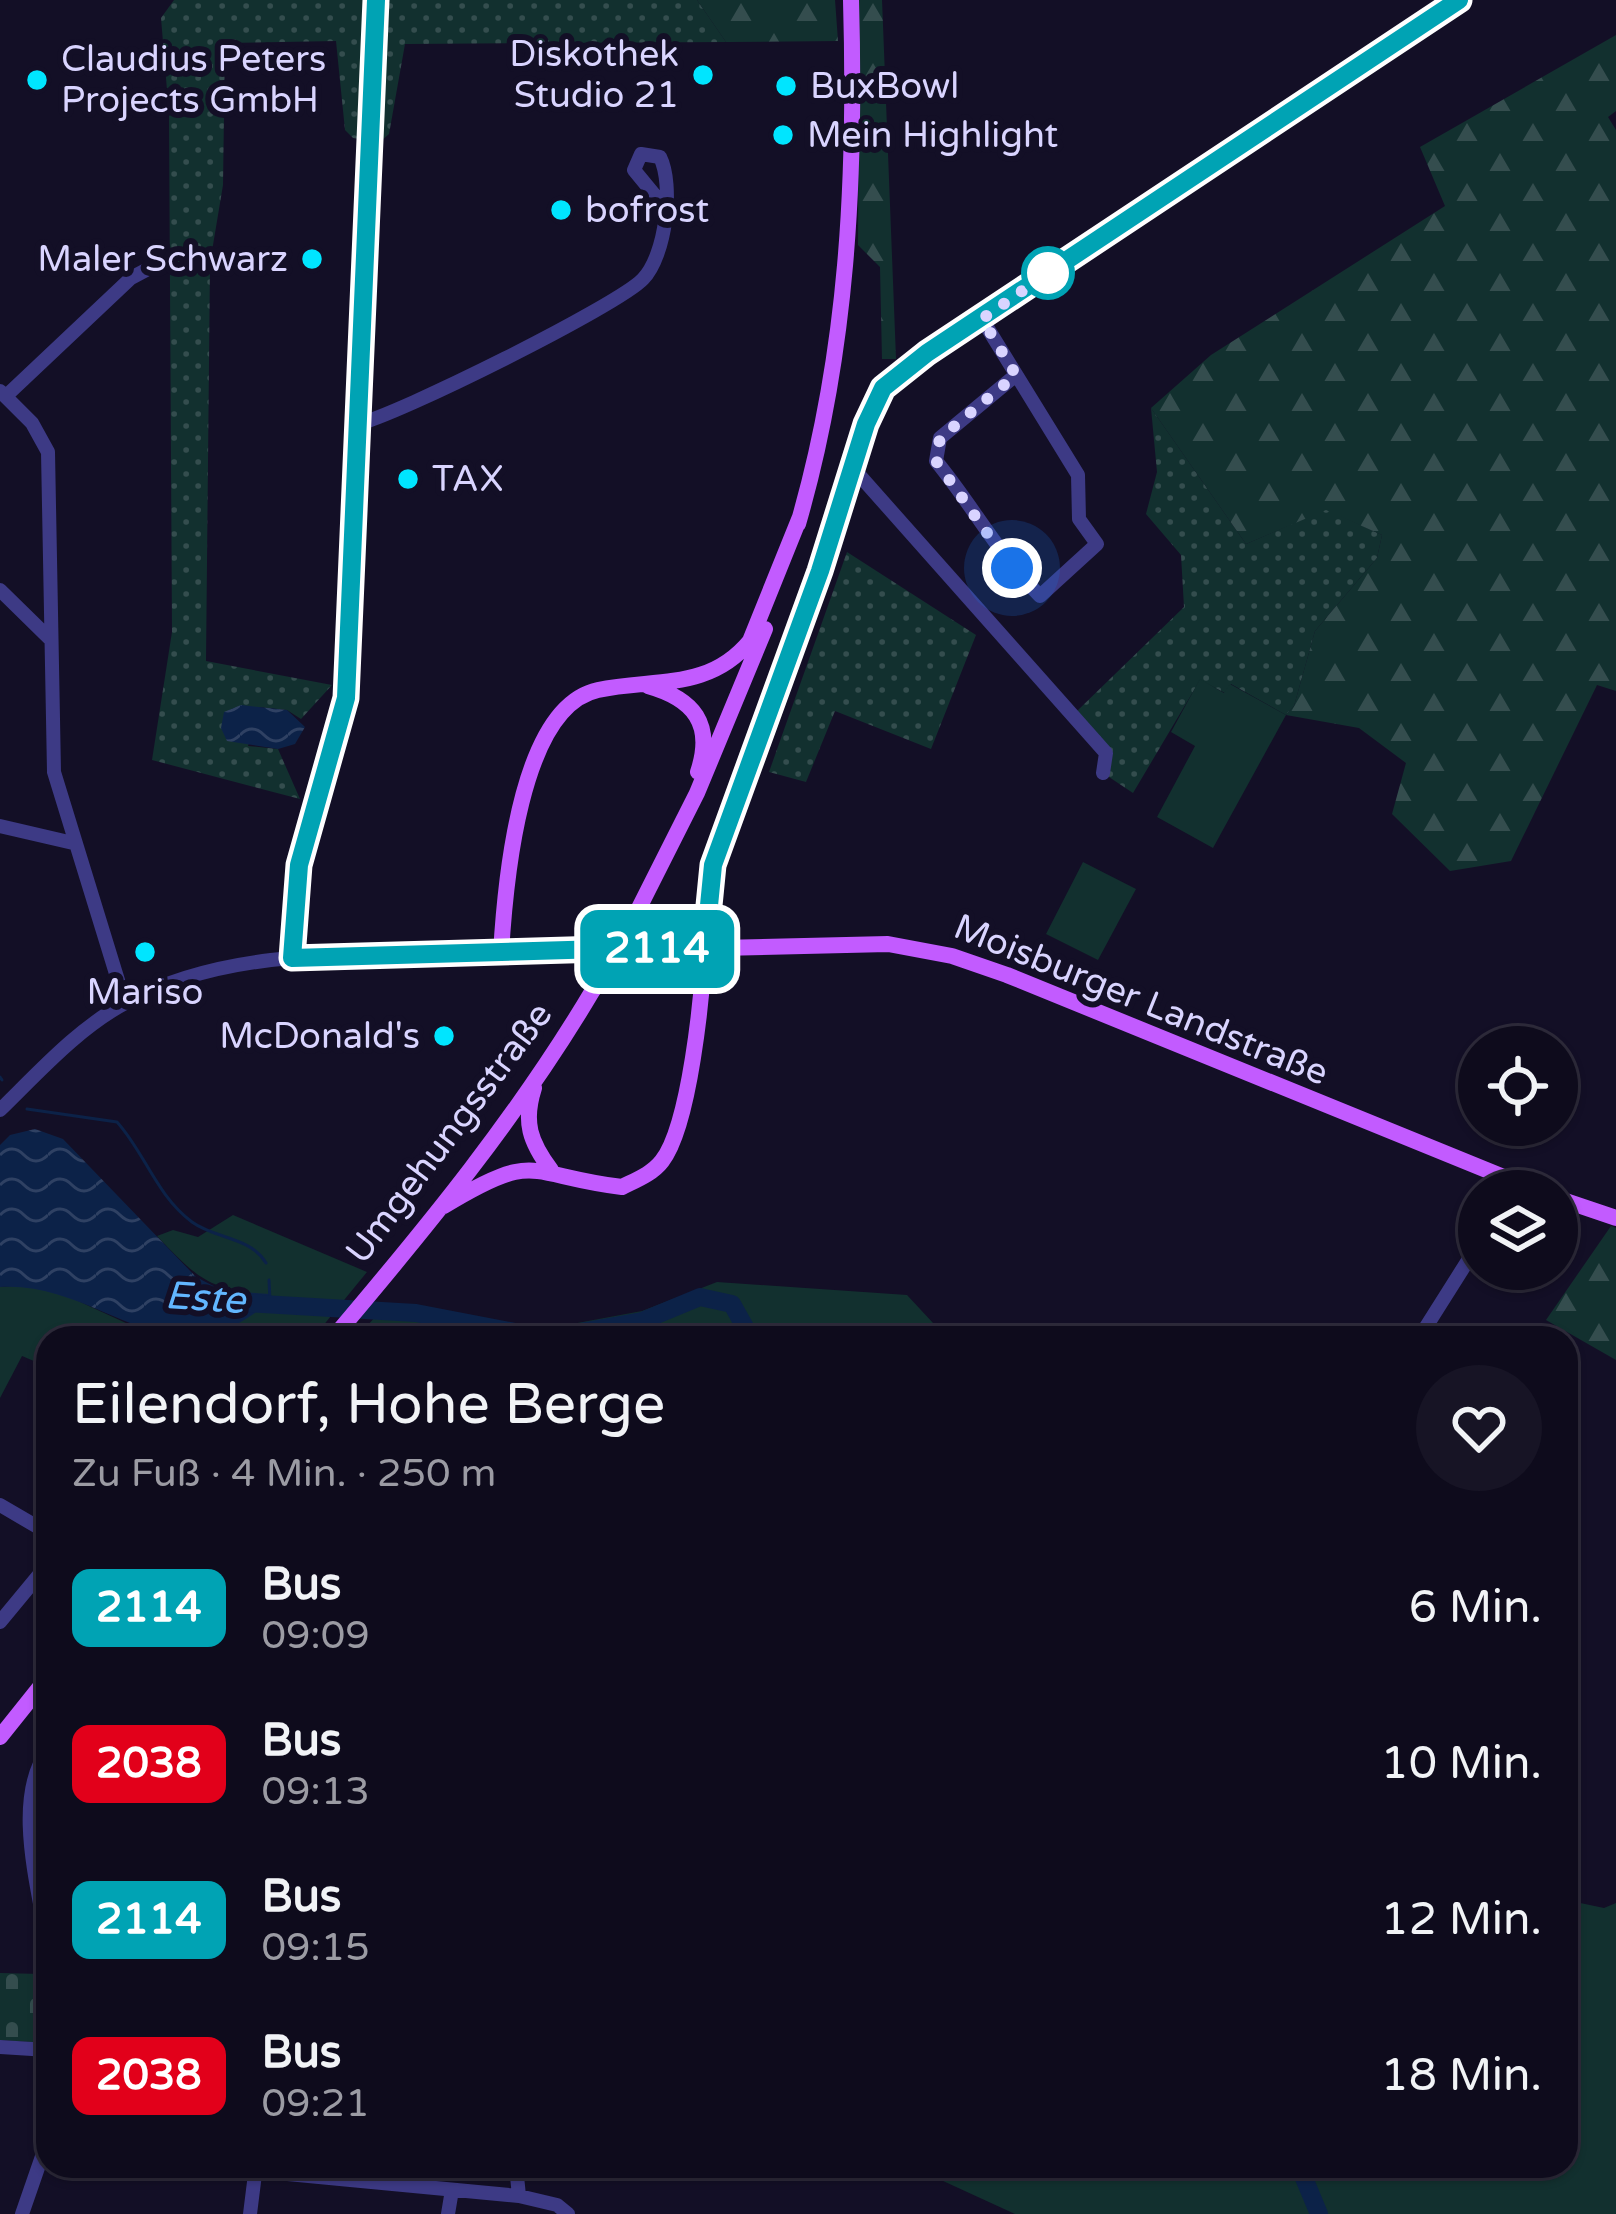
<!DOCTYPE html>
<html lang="de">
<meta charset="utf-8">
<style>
:root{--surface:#0e0b1c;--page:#171425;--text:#f1f3f6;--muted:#9b9ba3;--line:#2e2b3b}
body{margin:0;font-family:"Varela Round",sans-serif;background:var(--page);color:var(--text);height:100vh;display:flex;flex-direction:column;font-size:45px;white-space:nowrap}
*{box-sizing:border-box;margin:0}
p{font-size:39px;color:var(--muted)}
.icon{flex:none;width:66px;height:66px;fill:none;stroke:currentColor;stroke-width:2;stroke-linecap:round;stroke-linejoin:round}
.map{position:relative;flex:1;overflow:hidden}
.drawer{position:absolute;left:36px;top:1326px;width:1542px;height:852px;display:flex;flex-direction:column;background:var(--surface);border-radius:36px;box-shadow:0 3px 9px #0004,0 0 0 3px var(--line)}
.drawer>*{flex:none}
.badge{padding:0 24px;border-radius:18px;font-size:42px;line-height:78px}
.controls{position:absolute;left:1458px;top:1026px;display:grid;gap:24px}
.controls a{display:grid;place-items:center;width:120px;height:120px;border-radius:50%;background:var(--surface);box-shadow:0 3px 9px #0004,0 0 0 3px var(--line);font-size:60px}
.you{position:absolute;width:60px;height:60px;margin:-30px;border:9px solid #fff;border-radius:50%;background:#1a73e8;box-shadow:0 0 0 18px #1a73e833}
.map>.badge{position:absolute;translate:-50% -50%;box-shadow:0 0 0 6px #fff}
.round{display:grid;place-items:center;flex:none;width:126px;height:126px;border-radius:63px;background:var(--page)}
.headline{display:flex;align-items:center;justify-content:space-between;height:204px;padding:0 36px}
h1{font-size:57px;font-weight:600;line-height:90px}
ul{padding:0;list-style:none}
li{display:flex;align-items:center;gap:36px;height:156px;padding:0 36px}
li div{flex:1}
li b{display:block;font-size:45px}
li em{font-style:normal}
li .badge{min-width:132px;font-weight:700;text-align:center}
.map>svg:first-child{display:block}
.grass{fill:url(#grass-dots)}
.forest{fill:url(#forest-firs)}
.cemetery{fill:url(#cemetery-stones)}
.park{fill:#12302f}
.water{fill:url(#water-waves)}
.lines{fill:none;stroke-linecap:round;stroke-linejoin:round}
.stream{stroke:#0c2248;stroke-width:3}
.river{stroke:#0c2248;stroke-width:18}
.minor{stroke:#3d3a85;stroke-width:14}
.major{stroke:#c25bff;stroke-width:16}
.major-bridge{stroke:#c25bff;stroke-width:16}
.line-casing{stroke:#fff;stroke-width:27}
.line{stroke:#00a3b4;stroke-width:18}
.walk{stroke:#d9d4ff;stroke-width:12;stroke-dasharray:0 21.6}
.poi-dot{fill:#00e5ff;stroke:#130f26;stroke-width:4.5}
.stop-dot{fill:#fff;stroke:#00a3b4;stroke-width:6}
.labels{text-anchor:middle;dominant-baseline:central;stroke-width:12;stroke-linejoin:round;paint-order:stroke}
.poi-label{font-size:36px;fill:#d9d4ff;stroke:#130f26;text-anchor:start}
.street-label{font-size:36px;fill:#d9d4ff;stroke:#130f26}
.water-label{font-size:39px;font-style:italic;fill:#62b6ff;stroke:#130f26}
</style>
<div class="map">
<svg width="1616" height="2214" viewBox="0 0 1616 2214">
<defs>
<pattern id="grass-dots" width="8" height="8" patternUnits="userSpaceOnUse" patternTransform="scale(3)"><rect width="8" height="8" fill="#12302f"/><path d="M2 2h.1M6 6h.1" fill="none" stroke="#344d4e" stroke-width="1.8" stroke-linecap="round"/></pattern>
<pattern id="forest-firs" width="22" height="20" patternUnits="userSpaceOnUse" patternTransform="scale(3)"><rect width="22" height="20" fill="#12302f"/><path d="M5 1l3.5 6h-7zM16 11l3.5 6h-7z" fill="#344d4e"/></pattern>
<pattern id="cemetery-stones" width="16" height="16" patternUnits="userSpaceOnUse" patternTransform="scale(3)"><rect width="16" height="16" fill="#12302f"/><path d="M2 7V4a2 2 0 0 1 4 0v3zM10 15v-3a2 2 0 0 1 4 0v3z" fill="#344d4e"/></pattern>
<pattern id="water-waves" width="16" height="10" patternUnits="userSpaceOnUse" patternTransform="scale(3)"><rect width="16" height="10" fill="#0c2248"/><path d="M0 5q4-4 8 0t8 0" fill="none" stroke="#2f4163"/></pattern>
</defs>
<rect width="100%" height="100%" fill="#130f26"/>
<path class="grass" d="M174,0H697L726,42L405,44L389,134L380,142L353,138L345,130L336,41L225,43L223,185L210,263L206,661L332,685L301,719L287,710L259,707L248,746L278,749L300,799L152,760L172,632L169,114L161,18Z
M1151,408L1246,544L1326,509L1382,535L1377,558L1315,631L1294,706L1286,715L1231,684L1225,693L1200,680L1133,793L1103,773L1106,753L1076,712L1184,607L1181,555L1146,514L1157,472Z
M847,552L976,635L931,749L835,711L806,782L769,772Z"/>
<path class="forest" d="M697,0H835L838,41L726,42Z
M859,0H882L896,359H882L880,267L858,245Z
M1616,35V111L1608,117L1616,130V691L1597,685L1511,861L1450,871L1392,814L1406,763L1359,728L1286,715L1294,706L1315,631L1377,558L1382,535L1326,510L1246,544L1151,408L1211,355L1445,206L1420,147Z
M1611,1226L1616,1228V1360L1546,1320Z"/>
<path class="cemetery" d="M0,1973L40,1974L47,2043L0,2040Z"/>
<path class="park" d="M1200,679L1224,693L1230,684L1286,715L1213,848L1157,817L1195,746L1171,732Z
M1083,862L1136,889L1098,960L1046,934Z
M233,1215L367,1272L313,1338H48V1367L22,1356L0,1398V1287L27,1285L65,1295L139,1329L269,1295C209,1290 198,1279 157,1236L173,1230L198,1237Z
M717,1282L907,1295L947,1338H356L387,1304L545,1329L642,1311Z
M1566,1900L1604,1908L1616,1903V2214H1015L930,2175L931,2166H1566Z"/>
<path class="water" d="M241,705L287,710L305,727L295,744L278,749L227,741L221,728L224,712Z
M35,1129L63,1139L196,1277L223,1291L270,1294V1301C168,1390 104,1281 0,1287V1145L10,1135Z"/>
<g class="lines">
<path class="stream" d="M0,1077L2,1080
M27,1109L117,1122C145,1153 156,1195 192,1222C215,1239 251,1237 266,1263
M269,1280L270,1301"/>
<path class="river" d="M246,1303L416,1313L546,1338L642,1321L700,1297L732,1304L751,1338
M1299,2166L1319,2214"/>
<path class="minor" d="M982,319L1078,475L1079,519L1097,544L1040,596C998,554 973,506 936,461L940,438L1016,375
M0,391L32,423L48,452L54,772L125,1003
M6,396L131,278L163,261
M357,424C394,417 619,305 643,279C666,255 674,185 660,157L641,154L634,170L662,204
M853,468L1106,753L1103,773
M0,590L49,638
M0,826L73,843
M705,947L713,865L821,571L865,424L883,388L927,353L1459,0
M292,958L299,865L346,698L376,0
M0,1110C39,1072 78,1028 127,1002C239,942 377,957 501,953
M1419,1338L1479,1243
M0,1505L48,1533
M0,1622L48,1564
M48,1750C11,1800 40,1892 48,1948
M0,2047L48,2050
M516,2166L519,2196
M256,2171L519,2196L557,2205L568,2214
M22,2214L48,2139
M250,2214L256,2166
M448,2214L452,2190"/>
<path class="major" d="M800,517L750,641C709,691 655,678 598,690C519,707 505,886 501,953L888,944L952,956L1007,975L1538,1191
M798,524C848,352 856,178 851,0
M648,686C694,699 714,724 698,772
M637,912L697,793L765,629
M534,1088C523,1122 530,1142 551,1170
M1557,1198L1616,1218
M444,1206C538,1149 525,1175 622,1187C636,1180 652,1174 662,1161C690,1125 702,995 705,947
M333,1338C427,1227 519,1115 593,990
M0,1737L48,1677"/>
<path class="major-bridge" d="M593,990L637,912"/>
</g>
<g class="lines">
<g class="line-casing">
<path id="line" d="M376,0L346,698L299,865L292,958L705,946L713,865L820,571L866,424L883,388L927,353L1459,0"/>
</g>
<use href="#line" class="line"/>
<path class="walk" d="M1012,568L936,461L940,438L1016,375L982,319L1048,273"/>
</g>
<g class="poi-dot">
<circle cx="703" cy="75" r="12"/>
<circle cx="37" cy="80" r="12"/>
<circle cx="786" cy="86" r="12"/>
<circle cx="783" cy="135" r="12"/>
<circle cx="561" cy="210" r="12"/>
<circle cx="312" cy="259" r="12"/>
<circle cx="408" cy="479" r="12"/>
<circle cx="145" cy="952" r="12"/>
<circle cx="444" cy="1036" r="12"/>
</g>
<circle class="stop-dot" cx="1048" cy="273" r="24"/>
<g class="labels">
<g class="poi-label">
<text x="679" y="54" text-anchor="end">Diskothek<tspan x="679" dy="41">Studio 21</tspan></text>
<text x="61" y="59">Claudius Peters<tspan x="61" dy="41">Projects GmbH</tspan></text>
<text x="810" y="86">BuxBowl</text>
<text x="807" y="135">Mein Highlight</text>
<text x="585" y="210">bofrost</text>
<text x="288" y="259" text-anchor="end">Maler Schwarz</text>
<text x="432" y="479">TAX</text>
<text x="145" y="992" text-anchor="middle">Mariso</text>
<text x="420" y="1036" text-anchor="end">McDonald's</text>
</g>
<g class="street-label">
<text transform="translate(1141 1000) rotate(22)">Moisburger Landstraße</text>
<text transform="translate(449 1133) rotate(-53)">Umgehungsstraße</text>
</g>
<g class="water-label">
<text transform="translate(205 1298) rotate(4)">Este</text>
</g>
</g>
</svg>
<div class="controls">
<a><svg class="icon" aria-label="locate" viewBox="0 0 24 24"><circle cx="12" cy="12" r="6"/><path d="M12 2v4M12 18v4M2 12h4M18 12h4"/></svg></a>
<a><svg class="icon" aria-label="layers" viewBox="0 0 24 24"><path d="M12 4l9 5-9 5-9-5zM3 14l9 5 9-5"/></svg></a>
</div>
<div class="you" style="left:1012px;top:568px"></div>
<b class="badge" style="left:657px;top:949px;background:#00a3b4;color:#fff">2114</b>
<section class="drawer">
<div class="headline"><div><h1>Eilendorf, Hohe Berge</h1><p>Zu Fuß · 4 Min. · 250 m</p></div><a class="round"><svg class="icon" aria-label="heart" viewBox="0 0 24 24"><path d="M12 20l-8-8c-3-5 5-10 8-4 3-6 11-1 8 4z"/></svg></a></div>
<ul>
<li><span class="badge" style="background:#00a3b4;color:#fff">2114</span><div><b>Bus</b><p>09:09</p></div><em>6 Min.</em></li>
<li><span class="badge" style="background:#e2001a;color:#fff">2038</span><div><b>Bus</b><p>09:13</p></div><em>10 Min.</em></li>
<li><span class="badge" style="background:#00a3b4;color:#fff">2114</span><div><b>Bus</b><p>09:15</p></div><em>12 Min.</em></li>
<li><span class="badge" style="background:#e2001a;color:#fff">2038</span><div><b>Bus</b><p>09:21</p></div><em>18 Min.</em></li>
</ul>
</section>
</div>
